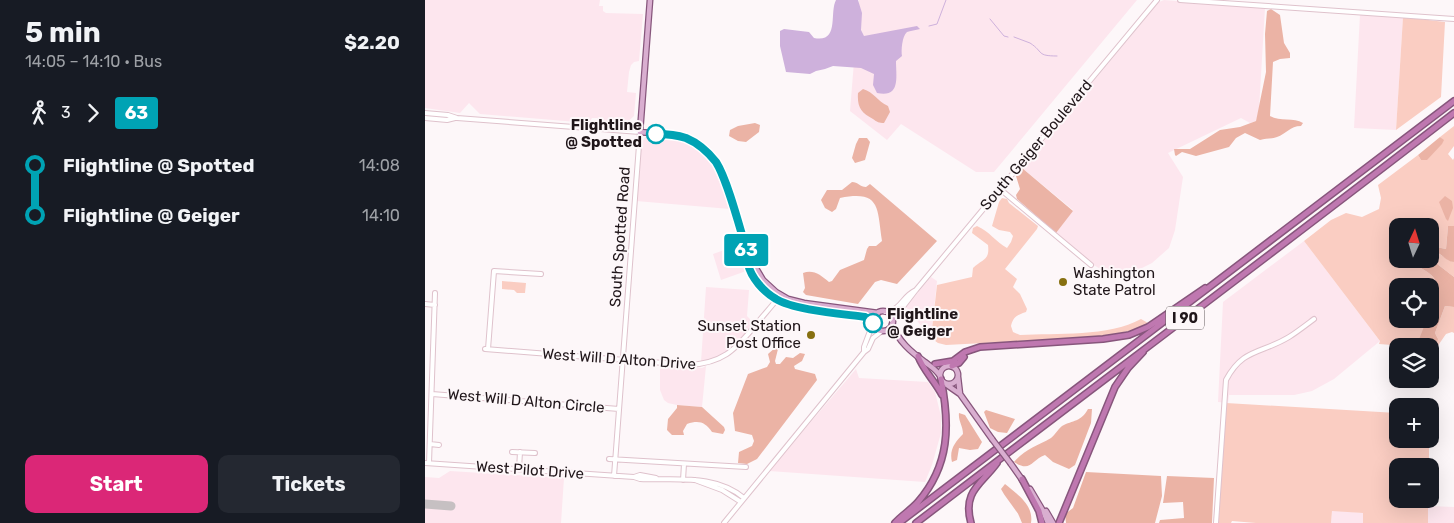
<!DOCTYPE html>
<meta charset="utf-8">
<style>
:root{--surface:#171b24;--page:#242831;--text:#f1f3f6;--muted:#9ea1a6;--accent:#db2777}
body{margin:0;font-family:Rubik,sans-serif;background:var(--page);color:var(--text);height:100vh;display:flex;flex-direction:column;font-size:19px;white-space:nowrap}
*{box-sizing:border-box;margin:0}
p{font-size:16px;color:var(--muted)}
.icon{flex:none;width:28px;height:28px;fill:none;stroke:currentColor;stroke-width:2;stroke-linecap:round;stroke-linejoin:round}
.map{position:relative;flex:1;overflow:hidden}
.side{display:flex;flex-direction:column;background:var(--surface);width:425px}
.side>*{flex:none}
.badge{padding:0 10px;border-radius:4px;font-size:18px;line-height:32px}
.needle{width:32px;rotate:4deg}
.controls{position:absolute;left:964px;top:218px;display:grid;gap:10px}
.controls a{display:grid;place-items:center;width:50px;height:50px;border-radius:10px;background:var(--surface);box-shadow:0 5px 20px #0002;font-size:25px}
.map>.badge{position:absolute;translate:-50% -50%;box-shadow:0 0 0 2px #fff}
.legs{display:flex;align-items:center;gap:8px;height:55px;padding:0 25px;font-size:16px}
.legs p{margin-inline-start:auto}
.head{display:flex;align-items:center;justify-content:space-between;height:85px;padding:0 25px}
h1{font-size:28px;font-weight:700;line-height:38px}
.button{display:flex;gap:10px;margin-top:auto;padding:10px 25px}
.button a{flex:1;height:58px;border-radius:10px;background:var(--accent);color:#fff;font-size:20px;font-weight:700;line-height:58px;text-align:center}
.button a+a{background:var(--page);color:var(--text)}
ul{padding:0 25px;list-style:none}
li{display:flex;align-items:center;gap:18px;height:50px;font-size:19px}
li i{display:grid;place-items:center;width:8px;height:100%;margin:0 6px;background:currentColor}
li i::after{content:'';width:12px;height:12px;margin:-6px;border:4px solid;border-radius:50%;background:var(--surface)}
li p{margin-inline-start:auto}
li:first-child i{background:linear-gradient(#0000 50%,currentColor 0)}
li:last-child i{background:linear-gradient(currentColor 50%,#0000 0)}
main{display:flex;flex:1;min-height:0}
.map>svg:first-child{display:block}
.built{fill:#fde6ee}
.green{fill:#facdc2}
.forest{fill:#ebb3a5}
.water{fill:#ceb1dc}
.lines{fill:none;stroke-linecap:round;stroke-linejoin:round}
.stream{stroke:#ceb1dc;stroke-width:1}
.taxiway{stroke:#c6c0c2;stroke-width:9}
.minor-casing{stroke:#dfc2cc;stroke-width:6}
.major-casing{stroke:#87567c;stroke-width:7}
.highway-casing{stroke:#87567c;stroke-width:8}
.minor{stroke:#fff;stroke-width:4}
.major{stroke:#d9aed0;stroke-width:4.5}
.highway{stroke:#bf78b0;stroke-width:5}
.major-bridge-casing{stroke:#87567c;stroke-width:7;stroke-linecap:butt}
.major-bridge{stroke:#d9aed0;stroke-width:4.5}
.line-1-casing{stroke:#fff;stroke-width:11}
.line-1{stroke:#00a3b4;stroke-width:8}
.stop-1-dot{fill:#fff;stroke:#00a3b4;stroke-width:2.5}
.poi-dot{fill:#877011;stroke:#fdf7f9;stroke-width:2}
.labels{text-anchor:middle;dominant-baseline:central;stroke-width:4;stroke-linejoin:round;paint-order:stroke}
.shield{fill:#fdf7f9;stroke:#625a5d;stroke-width:1}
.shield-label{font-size:14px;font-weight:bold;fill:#20161a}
.stop-label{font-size:15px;font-weight:bold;fill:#20161a;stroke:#fdf7f9;text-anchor:end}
.street-label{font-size:15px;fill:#20161a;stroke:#fdf7f9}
.poi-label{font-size:15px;fill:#20161a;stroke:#fdf7f9;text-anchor:start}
</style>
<main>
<section class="side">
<div class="head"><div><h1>5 min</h1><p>14:05 – 14:10 · Bus</p></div><b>$2.20</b></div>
<div class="legs"><svg class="icon" aria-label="walk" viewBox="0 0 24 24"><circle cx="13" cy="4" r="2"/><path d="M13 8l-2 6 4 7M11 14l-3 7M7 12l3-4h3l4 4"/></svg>3<svg class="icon" aria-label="forward" viewBox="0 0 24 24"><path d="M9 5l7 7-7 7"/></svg><b class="badge" style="background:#00a3b4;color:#fff">63</b></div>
<ul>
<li><i style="color:#00a3b4"></i><b>Flightline @ Spotted</b><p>14:08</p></li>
<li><i style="color:#00a3b4"></i><b>Flightline @ Geiger</b><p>14:10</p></li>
</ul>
<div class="button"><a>Start</a><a>Tickets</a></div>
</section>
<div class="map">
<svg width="1029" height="523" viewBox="0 0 1029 523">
<rect width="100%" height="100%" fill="#fdf7f9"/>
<path class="built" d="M0,0H175L174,6H178V11L181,13L218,14L214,61L209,62L206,65L204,72L202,92L211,93L209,116L198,126L176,124L172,118H167L164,123L55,114L44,103L35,113L0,108Z
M434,0H712L569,172H551L476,124L462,140L425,111Z
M739,0L840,8L834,109L831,121L825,123L816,118L743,153L758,177L750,230L744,248L727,263L715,269L701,273L677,270L667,264L631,233L648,210L597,168L734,2Z
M935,14L978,17L971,130L929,128Z
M221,136L241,137L254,139L278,152L291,169L305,209L211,201L216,143Z
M879,241L955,341L909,379L887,391L869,395H804L803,403L793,402L798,302Z
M316,244L324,270L296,280L288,254Z
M506,277L512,281L506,338L481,307Z
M281,287L324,290L322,316L325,319V328L306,349L293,358L276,362Z
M235,365L277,368L281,366L277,407L252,405L243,403L239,400L235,390Z
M431,369L434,378L503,382L510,392L516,416V433L507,465L500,482L344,471Z
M25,471L139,478L136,523H0V477L14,478Z
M1003,506L1029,507V523H1003Z
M907,510L938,513V523H906Z"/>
<path class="green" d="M978,17L1020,22L1016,97L971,130Z
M1029,126V146L1023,154L1028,160L1029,158V226H1023L1021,249L1011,247L1009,239H1005V226H972V259H987C995,273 1013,270 1012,291C1012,298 1010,305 1005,310V286H972V319H1002L1000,326L1013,339L1010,333L1020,306L1029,307V333L1027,332L1021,334L1012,347L1005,353V346H972L971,361L966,353L967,345L954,344L955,341L879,241L906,220L921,213L937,217L954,209L956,198L953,185L993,155L996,160L1018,140L1015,137Z
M577,198L582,199L584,203L613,226L612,229L580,269L592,279L588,287L595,294L602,309L601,312C592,315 588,317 586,326L588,332L595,335C631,333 684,337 716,319L723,323L709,330L673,337L521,345L513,343L506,338L512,285L547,277L548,268C557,259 565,261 563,245L547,233L548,228L552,226C564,231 571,242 582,248L586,242L588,236L585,232L574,230L567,226L574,202Z
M1010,252C1017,254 1022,261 1029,262V277L1011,263L1005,256Z
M77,281L101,283L100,293H92L89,290L77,289Z
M801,403L972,413V439H1004V466H972V499H1003V523H938V513L907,511L906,523H831L807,521L806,523H793Z"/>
<path class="forest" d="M846,9L855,15L859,43L865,53V58L855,59L848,62L845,116C855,122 869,117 878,123L876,126C865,126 861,134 852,137C847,139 841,138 835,140L820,133L811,138L804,147L771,156L757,152L751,156L750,155L749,149H765L795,130L815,127L831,121L841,72L840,34L842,11Z
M438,89C449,92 452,101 463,106L465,112L459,123C454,123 452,122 448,119C436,113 432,107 433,93Z
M330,123L335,125L334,132L321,142L313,141L304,136L305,130L313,126Z
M1015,137L1019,140L1017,144L1002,160H996L993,155Z
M434,138H442L445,142L440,160L430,163L427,158L431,144Z
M597,168L648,211L631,233L592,199L591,195L595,189L591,176Z
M427,182C433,182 435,187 441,187L445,184L512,241L472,284L456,280L450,282L433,304L381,295L378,292L380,288L378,273C388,269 396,275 404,282L407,281L415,270L439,260L442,249L444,246H451L457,241C452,208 456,190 415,198L411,209L407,212L400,208L396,200L402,190H417Z
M1020,196L1027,201L1028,208L1023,221L1021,219L1014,202Z
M1023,226H1029V262C1022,262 1017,254 1011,252L1005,256V239H1009L1011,247L1021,249Z
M1005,256L1011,263L1029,277V307L1020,306L1010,333L1013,339L1012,342L996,346L993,342L1002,319H1005V310C1010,305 1012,298 1012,291C1013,270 995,273 987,259H1005Z
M351,347L353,349L350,361L351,364H355L361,357L368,358L375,353L380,354L377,361L369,366L370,369L390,374L392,380L332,459L322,464L313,463L314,452L327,446L329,441L327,435L310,431L308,413L323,374L342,367L345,362L343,354Z
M252,405L277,407L299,427L300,430L298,434L287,432C280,422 274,420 262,424L258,431L259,435H247L242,430L243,419L252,408Z
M663,409H667L666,423L650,465L644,469L628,462L620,455C606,460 606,473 589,462C600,449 612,446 626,438C630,435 633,429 637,426C648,420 656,422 663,409Z
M561,410L590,419L582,433L573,432L565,428L559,412Z
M534,413L540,415L557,442L553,449L545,450L534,448L532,460L527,462C524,450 530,442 538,434C538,426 533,421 534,413Z
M661,472L736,476L737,496L730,523H641L640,514L648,508Z
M742,476L789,478L787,523H734L735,520L759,518L758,502L738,503Z
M580,484C592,494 609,505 606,523H597C595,519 594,514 591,511C586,503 580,497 576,489Z"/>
<path class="water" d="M411,0H433L437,13L436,30L439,36L492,26L495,29C491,30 485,31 482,32C477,36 476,51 477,56L471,61C471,77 476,98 452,93L448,85L449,74L436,68L408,66L400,69L391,71L385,74L361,72L355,46V31L359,29L384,32L389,38C415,43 404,13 411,0Z"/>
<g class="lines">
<path class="stream" d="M565,19L579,36L583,37
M504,26L512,24L521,0
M589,37C594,39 600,41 605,43C619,52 611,56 632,56"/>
<path class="taxiway" d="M0,504L26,506"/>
<g class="minor-casing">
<path id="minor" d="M755,0L1029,19
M0,113L23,115L32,118L215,132L189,476
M0,118L22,120L30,118
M575,189L666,265
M0,304L10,305
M460,312C478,309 476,297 491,290
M467,321L491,290L732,0
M60,349L264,365C297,363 309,351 329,327C337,317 346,307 354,297
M63,349L69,271L116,274
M439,352V347L448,323
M7,394L194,409
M5,444L14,445
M87,452L110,453
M184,459L321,467
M0,463L209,477L215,479C250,481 289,473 319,498
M4,463L10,293
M94,469L95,452
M209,477L215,475L231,478
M258,480L259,464
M270,480L297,490L316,502
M299,523L439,352L443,349L448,338L457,331
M791,523L801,380C818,348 836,354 864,337C872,332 881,325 889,319"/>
</g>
<g class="major-casing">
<path id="major" d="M225,0L215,132L248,135L261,138L277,148L291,163L303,193L323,255L338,280L351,292L363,299L379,303L453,313
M323,257C323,265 326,271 330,278C353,314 403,311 440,317L448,322
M448 321a10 10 0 1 1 20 0a10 10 0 1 1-20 0Z
M467,324C473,341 486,352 500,362C506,367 511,369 515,376
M515 375a9 9 0 1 1 18 0a9 9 0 1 1-18 0Z
M533,377L535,394L567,439
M522,385L535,394
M586,464L598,481
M605,489L618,511L623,523
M621,511L628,523"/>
</g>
<g class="highway-casing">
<path id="highway" d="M493,356C498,370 510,381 517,395
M510,364L528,361L540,352L555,347L678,339L704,335L723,327L780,288
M527,366L534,363L539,357
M597,479L614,511L617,523
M470,523C477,515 486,510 493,502C525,465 525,425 516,379
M474,523L1029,101
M491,523C670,386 851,251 1029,113
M546,523C537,491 557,484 572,463
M634,523L690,387L703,368L718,352"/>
</g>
<use href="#minor" class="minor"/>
<use href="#major" class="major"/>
<use href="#highway" class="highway"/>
<g class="major-bridge-casing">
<path id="major-bridge" d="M567,439L586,464"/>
</g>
<use href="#major-bridge" class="major-bridge"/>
</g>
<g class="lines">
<g class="line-1-casing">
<path id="line-1" d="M231,134C241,134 252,135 261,138C273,143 283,152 291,162C303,181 315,229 322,252C323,256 322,260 323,264C326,278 339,292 351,299C368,310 419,314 440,317L448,323"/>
</g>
<use href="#line-1" class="line-1"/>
</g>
<g class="stop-1-dot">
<circle cx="231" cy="134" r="9"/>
<circle cx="448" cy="323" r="9"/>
</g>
<g class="poi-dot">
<circle cx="638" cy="282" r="5"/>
<circle cx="386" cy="335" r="5"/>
</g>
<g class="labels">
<rect class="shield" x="741" y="306.5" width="38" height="23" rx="4"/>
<g class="shield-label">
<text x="760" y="318">I 90</text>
</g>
<g class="stop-label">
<text x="217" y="125">Flightline<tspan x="217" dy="17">@ Spotted</tspan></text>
<text x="462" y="314" text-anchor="start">Flightline<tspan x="462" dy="17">@ Geiger</tspan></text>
</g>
<g class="street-label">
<text transform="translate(611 145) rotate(-50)">South Geiger Boulevard</text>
<text transform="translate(195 237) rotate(-86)">South Spotted Road</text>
<text transform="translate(194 359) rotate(4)">West Will D Alton Drive</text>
<text transform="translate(101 401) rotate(5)">West Will D Alton Circle</text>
<text transform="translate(105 470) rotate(4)">West Pilot Drive</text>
</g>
<g class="poi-label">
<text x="648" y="273">Washington<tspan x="648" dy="17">State Patrol</tspan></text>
<text x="376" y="326" text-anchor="end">Sunset Station<tspan x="376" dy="17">Post Office</tspan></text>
</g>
</g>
</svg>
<div class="controls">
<a><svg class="needle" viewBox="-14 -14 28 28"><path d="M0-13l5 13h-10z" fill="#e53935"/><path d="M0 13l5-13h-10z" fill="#9ea1a6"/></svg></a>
<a><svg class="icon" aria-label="locate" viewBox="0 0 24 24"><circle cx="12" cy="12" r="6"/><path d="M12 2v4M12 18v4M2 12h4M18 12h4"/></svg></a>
<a><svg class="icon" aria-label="layers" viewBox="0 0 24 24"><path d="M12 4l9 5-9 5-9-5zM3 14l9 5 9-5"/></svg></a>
<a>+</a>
<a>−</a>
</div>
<b class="badge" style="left:321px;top:250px;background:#00a3b4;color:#fff">63</b>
</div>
</main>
